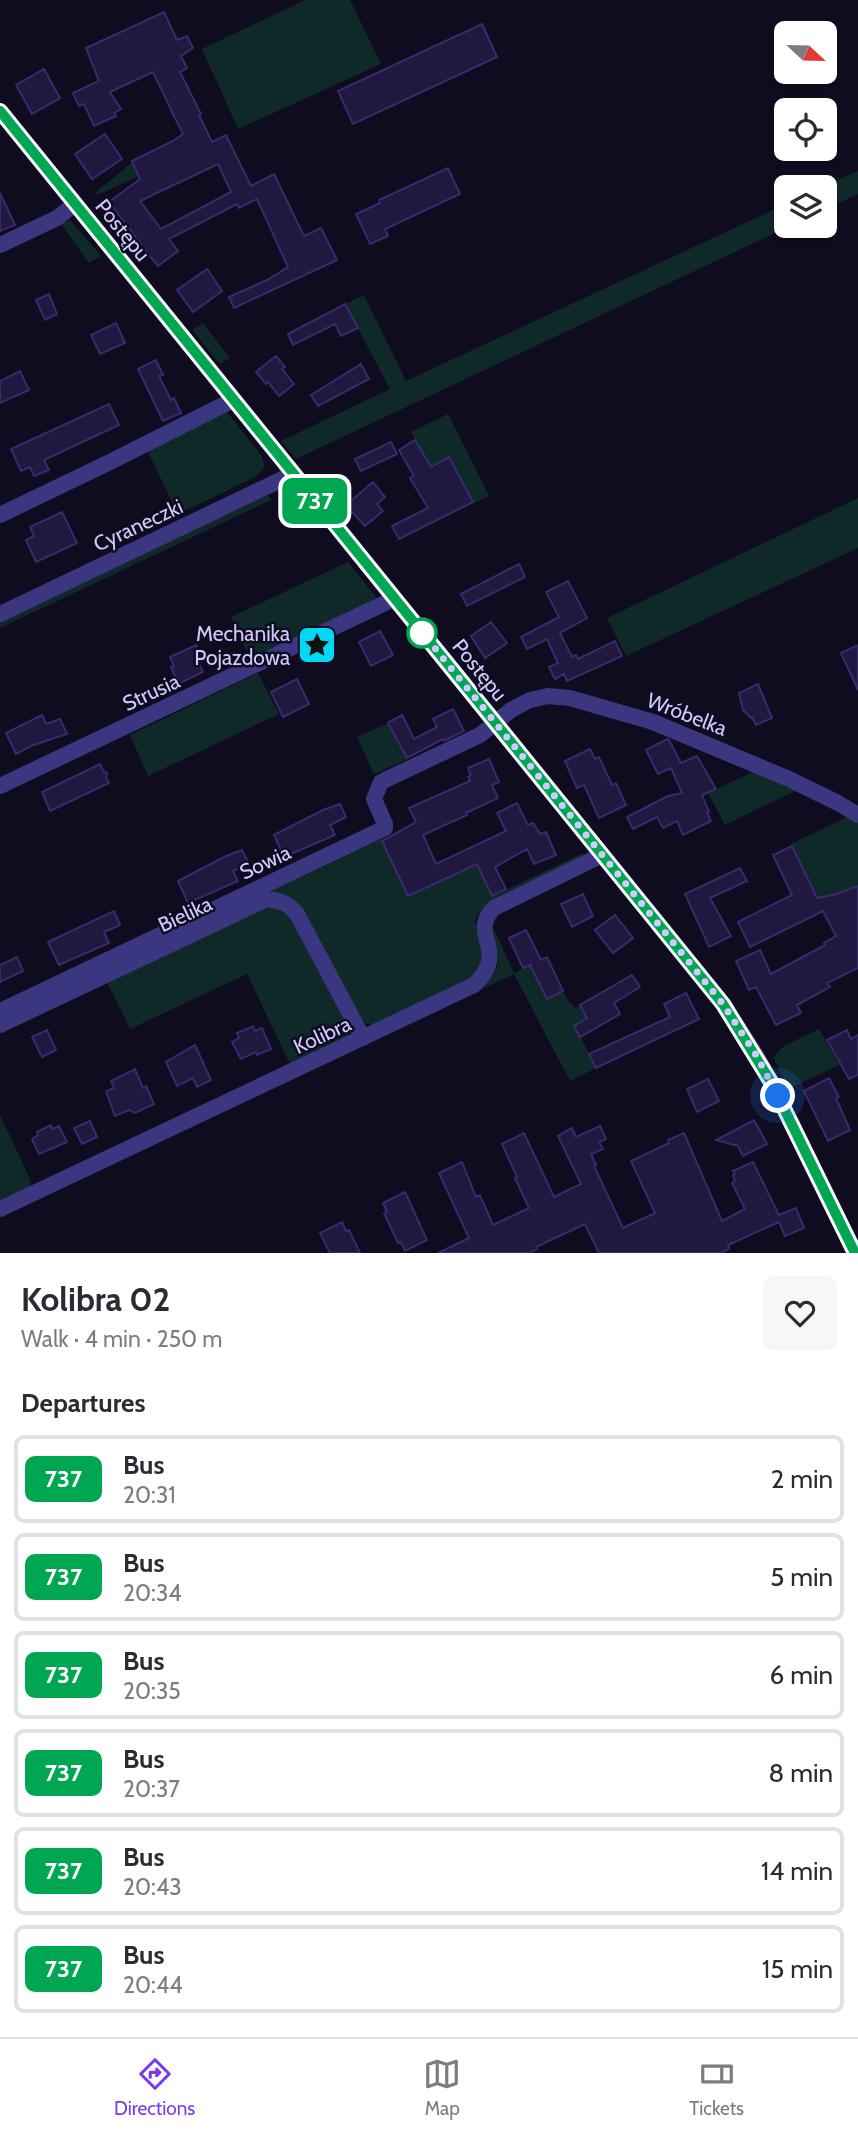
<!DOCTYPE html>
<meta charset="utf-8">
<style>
:root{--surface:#fff;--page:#f7f7f7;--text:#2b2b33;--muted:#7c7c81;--line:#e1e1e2;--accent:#7c3aed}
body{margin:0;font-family:Cabin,sans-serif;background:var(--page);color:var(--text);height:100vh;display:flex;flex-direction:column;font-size:26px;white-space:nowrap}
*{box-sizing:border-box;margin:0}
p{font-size:23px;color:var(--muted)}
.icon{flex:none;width:38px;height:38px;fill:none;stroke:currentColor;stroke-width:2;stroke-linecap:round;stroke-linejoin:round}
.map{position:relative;height:1253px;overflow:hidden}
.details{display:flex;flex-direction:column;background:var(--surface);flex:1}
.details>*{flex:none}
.badge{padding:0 14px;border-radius:10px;font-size:24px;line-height:46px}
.needle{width:46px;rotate:112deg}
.tools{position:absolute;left:774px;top:21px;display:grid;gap:14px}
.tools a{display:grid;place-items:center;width:63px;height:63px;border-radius:10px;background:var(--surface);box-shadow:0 2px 5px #0004;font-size:35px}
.you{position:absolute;width:35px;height:35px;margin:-18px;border:5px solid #fff;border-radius:50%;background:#1a73e8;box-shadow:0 0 0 10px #1a73e833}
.map>.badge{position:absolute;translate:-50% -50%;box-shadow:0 0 0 4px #fff}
h2{padding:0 21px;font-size:26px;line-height:63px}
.round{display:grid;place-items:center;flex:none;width:74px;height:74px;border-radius:10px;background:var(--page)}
.summary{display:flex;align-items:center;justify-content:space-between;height:119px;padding:0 21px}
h1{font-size:33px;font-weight:700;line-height:52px}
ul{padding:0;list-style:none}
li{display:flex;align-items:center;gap:21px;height:88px;margin:0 14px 10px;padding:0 7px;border:4px solid var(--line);border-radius:10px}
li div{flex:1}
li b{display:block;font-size:26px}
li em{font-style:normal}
li .badge{min-width:77px;font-weight:700;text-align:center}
.menu{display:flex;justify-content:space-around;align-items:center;height:98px;border-top:2px solid var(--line);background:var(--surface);font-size:19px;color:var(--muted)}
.menu a{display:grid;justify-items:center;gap:4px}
.menu .selected{color:var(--accent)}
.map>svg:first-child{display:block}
.green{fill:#0f2929}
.building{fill:#211840;stroke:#382a6d;stroke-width:2;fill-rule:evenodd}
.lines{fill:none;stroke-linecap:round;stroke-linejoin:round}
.minor{stroke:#3a367f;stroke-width:16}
.line-casing{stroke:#fff;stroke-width:16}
.line{stroke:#00a651;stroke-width:10}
.walk{stroke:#d1caff;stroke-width:7;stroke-dasharray:0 12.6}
.stop-dot{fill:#fff;stroke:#00a651;stroke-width:3.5}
.labels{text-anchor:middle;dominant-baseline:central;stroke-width:5;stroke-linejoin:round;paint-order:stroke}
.street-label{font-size:21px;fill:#d1caff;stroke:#100c1f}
.poi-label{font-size:21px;fill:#d1caff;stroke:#100c1f;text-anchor:end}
</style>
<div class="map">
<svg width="858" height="1253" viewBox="0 0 858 1253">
<rect width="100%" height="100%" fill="#100c1f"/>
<path class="green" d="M305,0H350L381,64L238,129L202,49Z
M133,162L139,176L97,195L96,192Z
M858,171V194L824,210V187H822Z
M786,204V226H790L296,459L281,441L390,389L345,304L364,295L406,381Z
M70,220L101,256L89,263L61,224Z
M203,323L230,358L220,364L192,330Z
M226,411L262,456L265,467L255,477L178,514L147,450Z
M448,414L489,496L473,504L450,457L431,467L411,432Z
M268,495L271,500L0,628V620Z
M858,498V548L626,656L607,618Z
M348,562L376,597L372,601L250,658L231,617Z
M258,673L279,714L148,776L130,735Z
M388,723L408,759L374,774L357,737Z
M757,770L799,789L725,825L708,793Z
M849,816L858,820V886L849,891L817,898L791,844Z
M381,839L408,895L477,864L493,896L583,853L584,855L489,903L477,915L475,922L483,945L484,961L471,981L378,1024H366L359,1019L295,902L270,892Z
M265,906L278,908L289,914L351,1031L348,1038L291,1066L247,974L130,1029L106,980Z
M493,927L514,973L530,965L547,999L563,991L568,1001L576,1008L580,1005L587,1018L575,1026L596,1068L570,1081L514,974L482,989C507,959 496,961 493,927Z
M819,1029L839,1065L789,1089L773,1057L784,1046Z
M0,1115L30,1179L31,1189L0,1204Z"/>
<path class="building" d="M164,12L177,40L187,36L193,48L181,56L187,68L180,72L201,114L199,115L212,142L226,135L251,186L274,174L304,236L321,228L337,260L234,308L229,297L267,280L288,267L257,199L239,208L237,204L169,239L178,251L158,266L145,250L138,253L135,248L141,244L109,202L140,179L132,161L173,141L183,134L173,114L153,72L110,92L121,109L114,113L116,116L94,126L84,104L79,106L73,93L99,81L86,48ZM218,164L231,192L161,229L140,201Z
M482,24L497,57L353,124L338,91Z
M44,69L60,98L32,114L16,85Z
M105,134L122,159L92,179L75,154Z
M448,168L460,194L385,229L388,236L370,244L356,214L380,203L379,200Z
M0,193L15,225L0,231Z
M207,269L222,291L193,312L177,290Z
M49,294L57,314L45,320L36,300Z
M345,304L358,328L341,336L335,324L293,345L288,334Z
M116,323L125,343L100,354L91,335Z
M276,356L285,367L282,369L294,384L279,396L268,382L266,384L256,372Z
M156,360L163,375L159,376L171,400L174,398L181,413L163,421L138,369Z
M361,364L369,379L318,406L311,395Z
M20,371L29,390L0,403V381Z
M109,404L119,425L44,460L49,470L34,476L30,467L21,471L11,449Z
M415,440L431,467L449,457L473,502L399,539L392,526L428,508L410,478L414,476L399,450Z
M391,442L397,454L361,471L355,459Z
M373,482L385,497L377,504L383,511L365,526L346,505Z
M62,512L77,543L36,562L26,540L34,536L30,527Z
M519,564L525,577L467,606L461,594Z
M568,581L587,618L560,633L572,657L576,655L578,659L615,641L622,656L567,681L564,674L555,679L549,667L558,663L547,639L527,649L521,637L559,617L546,592Z
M491,622L507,643L485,658L471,636Z
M380,631L393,655L371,666L359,642Z
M328,642L333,652L311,661L307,652Z
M196,645L202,659L198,661L203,672L178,684L171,667L174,666L170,657Z
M858,645V690L841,653Z
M297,679L309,704L283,717L271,692Z
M758,684L772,718L756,725L752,717L751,718L743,710L739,693Z
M453,709L464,731L444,741L443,739L407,758L388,723L402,715L414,739L437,727L433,719Z
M42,715L46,724L60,719L67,734L31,746L16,754L6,733Z
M667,739L669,740L681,763L697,756L716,789L702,795L709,812L707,813L711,821L683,835L677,821L663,828L657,817L633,829L627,817L668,796L682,793L671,768L658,774L646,750Z
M590,749L595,759L599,757L612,785L616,783L626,805L599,818L584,785L577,788L565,761Z
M489,759L499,782L492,785L498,798L466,813L467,815L423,835L436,864L506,831L497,813L517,803L528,825L533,823L540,834L546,832L556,855L534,864L527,849L495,867L506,889L492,896L477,864L408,896L382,841L416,822L409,808L470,781L468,777L471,775L468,768Z
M100,764L103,771L107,773L106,777L109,783L50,811L42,792Z
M340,804L346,817L330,825L335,835L284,857L274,835L323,810Z
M792,846L817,898L837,894L858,886V968L827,983L830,987L797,1005L801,1013L776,1025L756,987L749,990L736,961L760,950L771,974L825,945L824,943L836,936L823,911L750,947L738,922L792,895L773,855Z
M242,850L249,864L233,871L238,881L188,903L178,881L226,856Z
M740,868L747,881L710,898L731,936L709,947L685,894Z
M583,894L593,916L572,927L561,904Z
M114,911L120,925L104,932L109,943L59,965L48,942Z
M615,915L633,938L613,953L595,930Z
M526,930L541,960L547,957L563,991L547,999L530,965L532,964L523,968L509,938Z
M17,957L23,971L0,982V965Z
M632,975L640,987L614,1003L620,1014L580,1037L574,1026L587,1018L580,1005Z
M686,993L699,1019L596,1068L589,1054L670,1017L664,1004Z
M253,1026L255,1031L262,1028L271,1049L257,1055L256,1052L241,1059L232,1042L239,1038L237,1033Z
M47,1030L56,1050L42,1057L32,1037Z
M847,1030L851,1039L858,1035V1075L849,1079L827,1040Z
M195,1045L211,1080L197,1087L193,1078L177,1086L166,1062Z
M135,1069L143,1088L146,1086L154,1104L135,1113L129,1110L115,1116L106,1091L114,1088L111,1081Z
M829,1078L839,1097L836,1098L850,1130L828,1141L804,1091Z
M708,1079L719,1101L697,1112L687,1089Z
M754,1120L767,1144L743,1156L738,1146L716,1140Z
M90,1121L97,1137L82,1144L74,1128Z
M51,1125L52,1129L59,1126L67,1142L39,1154L32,1139L38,1135L37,1132Z
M600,1126L606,1139L599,1142L603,1149L591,1154L596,1165L594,1166L623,1228L655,1213L631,1161L669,1143L668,1140L684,1133L722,1221L745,1209L732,1183L735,1181L733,1175L735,1174L733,1171L753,1162L779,1215L796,1208L804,1228L785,1236L779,1222L728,1245L729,1249L721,1253H599L585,1224L536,1247L537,1249L530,1253H438L469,1238L439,1173L462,1162L476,1197L480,1195L493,1225L529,1208L515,1178L517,1177L502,1144L524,1133L554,1197L581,1184L558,1136L572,1128L576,1137Z
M405,1192L427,1240L405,1251L401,1242L398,1243L384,1213L387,1212L383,1203Z
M342,1222L346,1231L349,1230L360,1253H330L320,1233Z"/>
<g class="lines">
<path class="minor" d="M0,111L723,1004L756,1055L771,1082L855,1253
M0,245L57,218L75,204
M0,515L110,462L233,400
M0,614L293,474
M0,786L385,603L393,597
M0,1011L385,828V824L374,799L381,782L480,735L511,710L530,700L548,696L570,698L653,722L789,779L838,803L858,815
M0,1025L265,900C278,899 289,904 297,914L363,1038
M0,1209L474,985C511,951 467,935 494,908L602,855"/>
</g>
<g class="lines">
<g class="line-casing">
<path id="line" d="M0,111L723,1004L771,1082L855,1253"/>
</g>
<use href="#line" class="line"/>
<path class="walk" d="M422,633L421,631L723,1004L756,1055L778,1096"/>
</g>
<defs>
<g id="sight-square" transform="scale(2.0125)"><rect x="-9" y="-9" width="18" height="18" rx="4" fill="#00d9f5" stroke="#100c1f"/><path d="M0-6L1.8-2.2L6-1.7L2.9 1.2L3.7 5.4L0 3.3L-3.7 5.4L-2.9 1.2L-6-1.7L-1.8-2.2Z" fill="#111"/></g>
</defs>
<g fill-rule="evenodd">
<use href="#sight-square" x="317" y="645"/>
</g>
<circle class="stop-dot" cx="422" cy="633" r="14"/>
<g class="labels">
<g class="street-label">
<text transform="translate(123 230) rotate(51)">Postępu</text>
<text transform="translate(138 525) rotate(-25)">Cyraneczki</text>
<text transform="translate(480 670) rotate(51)">Postępu</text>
<text transform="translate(151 692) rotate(-25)">Strusia</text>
<text transform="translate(687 714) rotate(21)">Wróbelka</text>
<text transform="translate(265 862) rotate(-25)">Sowia</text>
<text transform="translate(185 914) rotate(-25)">Bielika</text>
<text transform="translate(322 1035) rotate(-25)">Kolibra</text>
</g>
<g class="poi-label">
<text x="290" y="633">Mechanika<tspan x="290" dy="24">Pojazdowa</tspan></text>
</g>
</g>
</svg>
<div class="tools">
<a><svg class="needle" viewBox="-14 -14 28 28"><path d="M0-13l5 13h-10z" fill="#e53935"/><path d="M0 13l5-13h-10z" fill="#7c7c81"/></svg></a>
<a><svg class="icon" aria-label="locate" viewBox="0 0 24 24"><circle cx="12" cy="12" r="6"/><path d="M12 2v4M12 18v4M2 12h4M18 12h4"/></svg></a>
<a><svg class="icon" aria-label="layers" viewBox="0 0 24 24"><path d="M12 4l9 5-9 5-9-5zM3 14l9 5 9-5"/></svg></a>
</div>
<div class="you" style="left:778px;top:1096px"></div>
<b class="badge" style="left:315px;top:501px;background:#00a651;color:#fff">737</b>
</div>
<section class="details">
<div class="summary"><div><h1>Kolibra 02</h1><p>Walk · 4 min · 250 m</p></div><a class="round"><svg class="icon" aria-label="heart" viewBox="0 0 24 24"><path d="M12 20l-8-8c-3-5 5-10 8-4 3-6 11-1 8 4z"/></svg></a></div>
<h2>Departures</h2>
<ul>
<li><span class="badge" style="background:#00a651;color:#fff">737</span><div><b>Bus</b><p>20:31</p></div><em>2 min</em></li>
<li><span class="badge" style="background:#00a651;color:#fff">737</span><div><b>Bus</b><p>20:34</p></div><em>5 min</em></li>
<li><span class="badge" style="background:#00a651;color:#fff">737</span><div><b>Bus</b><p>20:35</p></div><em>6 min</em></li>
<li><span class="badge" style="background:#00a651;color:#fff">737</span><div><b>Bus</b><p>20:37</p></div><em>8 min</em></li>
<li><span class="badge" style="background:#00a651;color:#fff">737</span><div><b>Bus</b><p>20:43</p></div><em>14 min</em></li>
<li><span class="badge" style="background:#00a651;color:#fff">737</span><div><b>Bus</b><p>20:44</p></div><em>15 min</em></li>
</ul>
</section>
<nav class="menu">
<a class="selected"><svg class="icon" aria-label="directions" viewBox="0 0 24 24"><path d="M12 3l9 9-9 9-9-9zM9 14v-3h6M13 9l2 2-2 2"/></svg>Directions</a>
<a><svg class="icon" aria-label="map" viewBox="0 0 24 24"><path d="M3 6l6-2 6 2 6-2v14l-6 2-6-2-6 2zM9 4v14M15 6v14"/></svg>Map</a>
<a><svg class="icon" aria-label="tickets" viewBox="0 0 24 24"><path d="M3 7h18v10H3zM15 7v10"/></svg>Tickets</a>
</nav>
